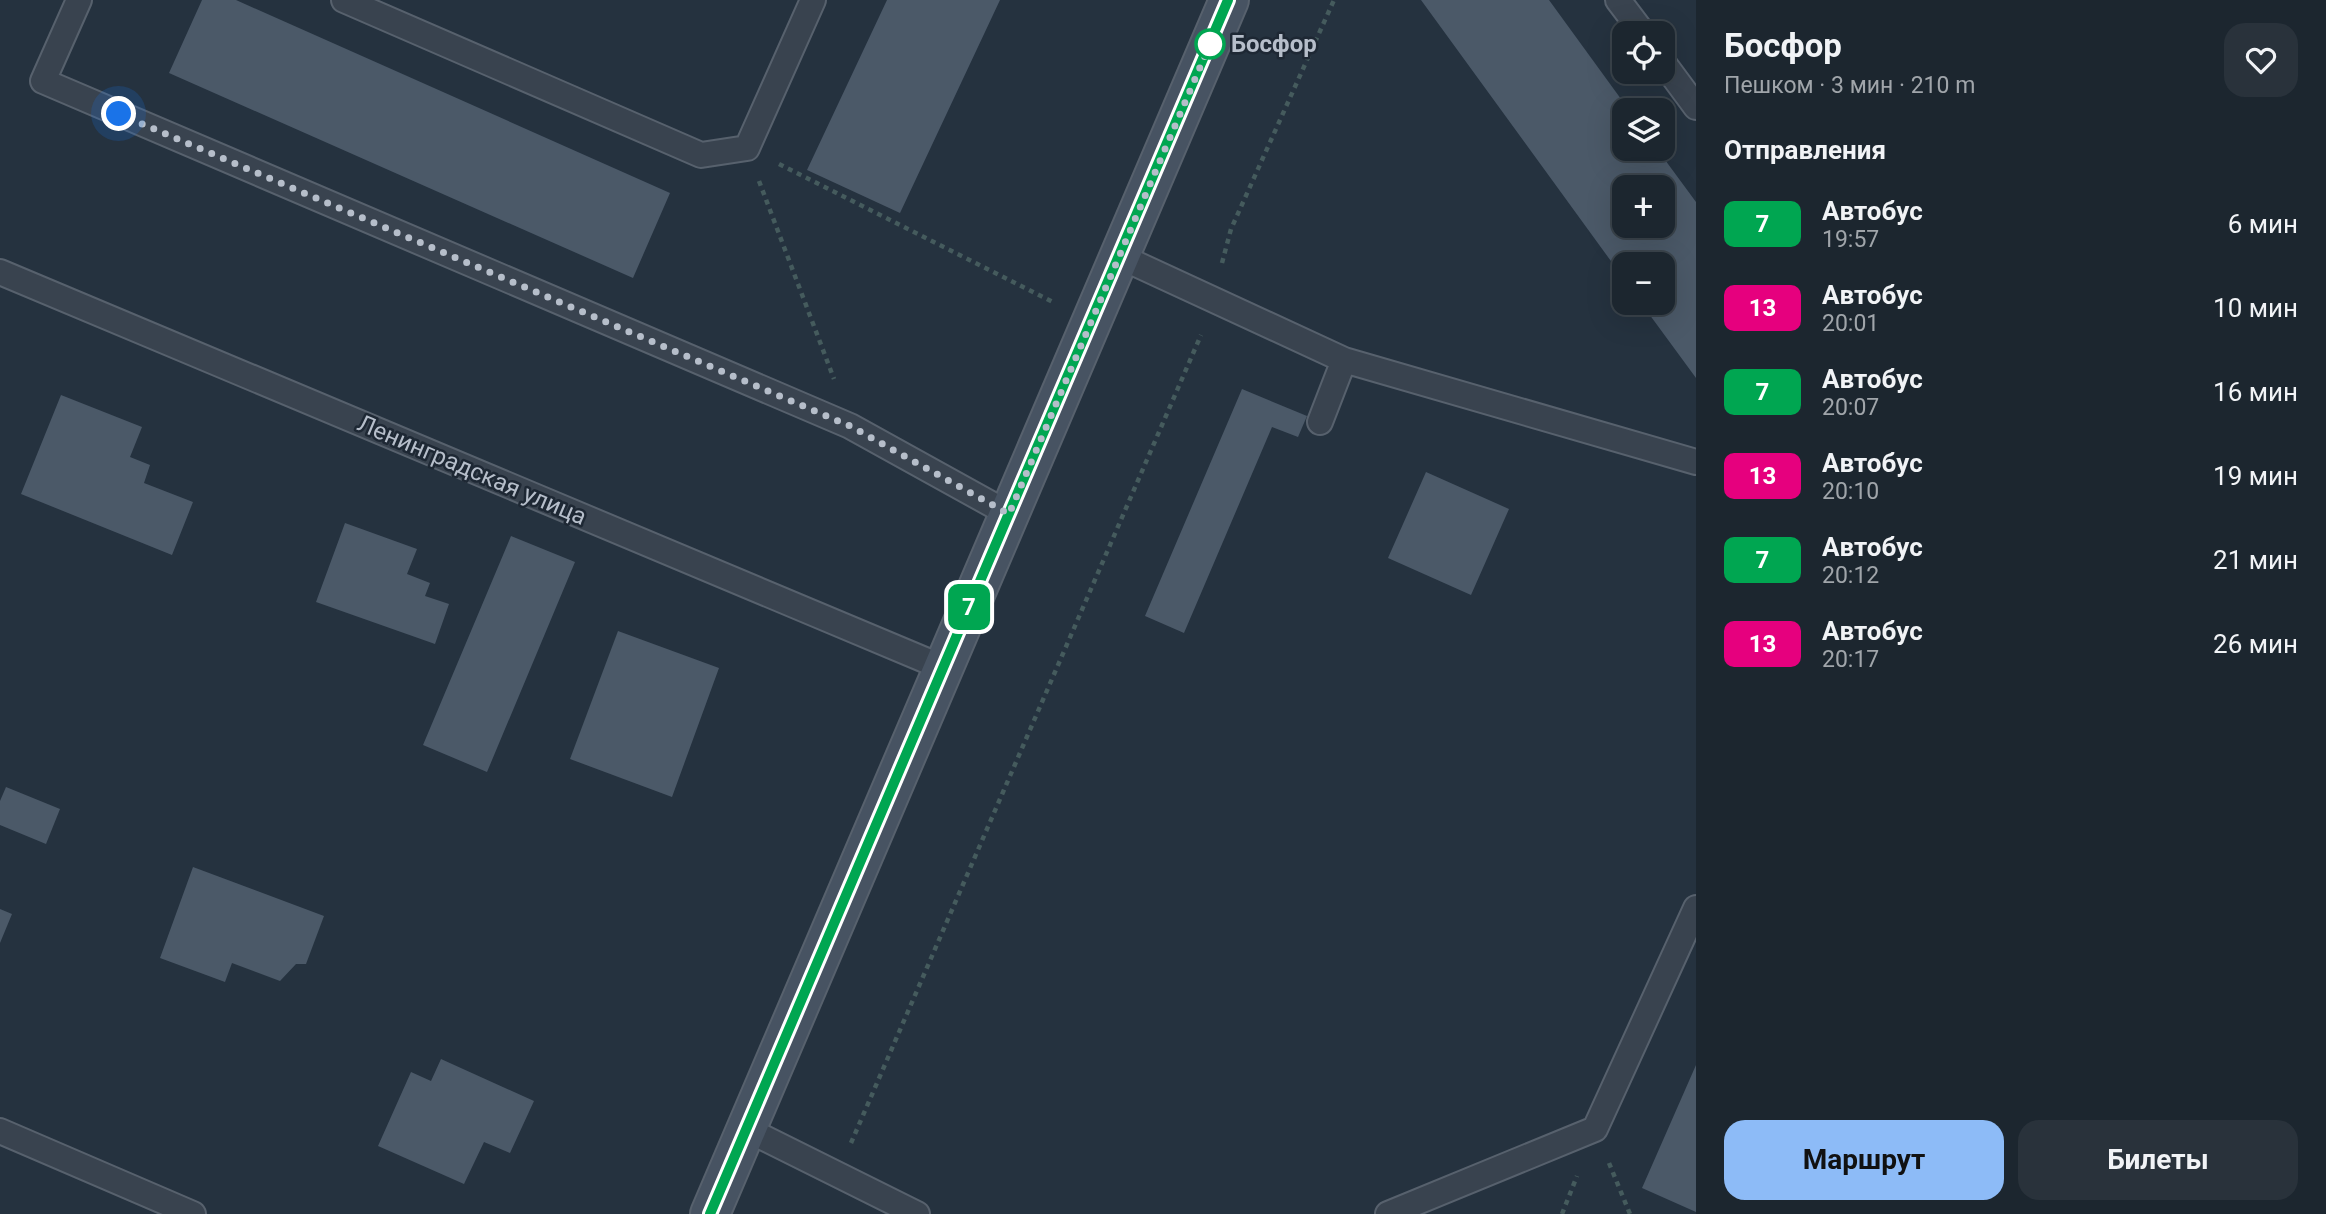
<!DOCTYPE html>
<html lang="ru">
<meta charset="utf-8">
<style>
:root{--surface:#1c262f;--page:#29323b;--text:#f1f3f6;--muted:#a0a5aa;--line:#3a434b;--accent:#8dbbf7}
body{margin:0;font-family:Roboto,sans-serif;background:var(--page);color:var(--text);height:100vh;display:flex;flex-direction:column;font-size:26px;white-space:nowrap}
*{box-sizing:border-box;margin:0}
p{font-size:23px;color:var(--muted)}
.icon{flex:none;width:38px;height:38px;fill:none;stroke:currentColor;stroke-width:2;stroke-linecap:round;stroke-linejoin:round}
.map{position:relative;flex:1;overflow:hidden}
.drawer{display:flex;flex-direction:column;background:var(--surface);width:630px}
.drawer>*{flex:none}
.badge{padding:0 14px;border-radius:10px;font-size:24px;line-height:46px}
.buttons{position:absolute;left:1612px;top:21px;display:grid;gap:14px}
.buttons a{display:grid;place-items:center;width:63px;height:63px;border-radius:14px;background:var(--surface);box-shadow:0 7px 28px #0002,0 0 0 2px var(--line);font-size:35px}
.you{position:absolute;width:35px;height:35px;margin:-18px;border:5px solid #fff;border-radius:50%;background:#1a73e8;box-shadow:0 0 0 10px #1a73e833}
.map>.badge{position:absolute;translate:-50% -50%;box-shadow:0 0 0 4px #fff}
h2{padding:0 28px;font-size:26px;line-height:63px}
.round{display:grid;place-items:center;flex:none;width:74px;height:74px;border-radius:21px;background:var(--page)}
.head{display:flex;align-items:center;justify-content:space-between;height:119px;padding:0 28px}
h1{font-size:33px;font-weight:700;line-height:52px}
.cta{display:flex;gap:14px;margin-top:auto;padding:14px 28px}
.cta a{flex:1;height:80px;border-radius:21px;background:var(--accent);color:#111;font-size:28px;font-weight:700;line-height:80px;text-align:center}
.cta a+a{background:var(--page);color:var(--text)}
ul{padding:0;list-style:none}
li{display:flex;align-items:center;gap:21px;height:84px;padding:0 28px}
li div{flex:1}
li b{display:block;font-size:26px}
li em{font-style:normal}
li .badge{min-width:77px;font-weight:700;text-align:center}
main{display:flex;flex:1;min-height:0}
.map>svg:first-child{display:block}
.building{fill:#4b5968;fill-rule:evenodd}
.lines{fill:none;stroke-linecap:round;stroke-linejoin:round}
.lane-casing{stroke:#57616d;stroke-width:28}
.secondary-casing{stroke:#57616d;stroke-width:42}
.path{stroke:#455b5d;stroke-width:4.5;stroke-dasharray:5 5;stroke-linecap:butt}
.lane{stroke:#39434f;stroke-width:24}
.secondary{stroke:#475362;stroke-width:38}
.line-casing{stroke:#fff;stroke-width:16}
.line{stroke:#00a651;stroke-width:10}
.walk{stroke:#b6beca;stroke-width:7;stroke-dasharray:0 12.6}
.stop-dot{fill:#fff;stroke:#00a651;stroke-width:3.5}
.labels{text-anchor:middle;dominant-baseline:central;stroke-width:5;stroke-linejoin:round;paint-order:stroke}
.stop-label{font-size:24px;font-weight:bold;fill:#b6beca;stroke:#1e2834;text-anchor:start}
.street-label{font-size:24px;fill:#b6beca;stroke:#1e2834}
</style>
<main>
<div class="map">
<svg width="1696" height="1214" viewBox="0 0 1696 1214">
<rect width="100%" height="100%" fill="#25323f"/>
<path class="building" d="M202,0H236L670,193L633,278L169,73Z
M887,0H1000L900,213L807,170Z
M1421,0H1549L1629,110H1624V149H1657L1696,202V378L1641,303H1662V264H1624V279ZM1624,187H1662V226H1624Z
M1242,389L1307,416L1298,437L1272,427L1184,633L1145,616Z
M61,395L142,427L130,457L150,465L144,483L193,502L172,555L21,494Z
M1426,472L1509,509L1471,595L1388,558Z
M345,523L417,549L407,574L430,583L425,596L449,604L435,644L316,602Z
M511,536L575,562L487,772L423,745Z
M618,631L719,668L672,797L570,759Z
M6,787L60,809L46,844L0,825V801Z
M193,867L324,916L306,964H296L280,981L232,963L225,982L160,958Z
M0,909L12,914L0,943Z
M441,1059L534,1101L510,1153L484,1142L464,1184L378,1146L411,1072L431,1081Z
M1696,1065V1212L1642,1188Z"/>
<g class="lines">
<g class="lane-casing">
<path id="lane" d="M79,0L43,81L850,426L1009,514
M344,0L701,155L747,148L813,0
M1618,0L1643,33
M1662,61L1696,107
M1119,256L1344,360L1696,462
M0,272L944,668
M1320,422L1344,360
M746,1129L917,1214
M0,1131L193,1214
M1388,1214L1595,1129L1696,908"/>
</g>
<g class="secondary-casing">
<path id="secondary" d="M710,1214L1229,0"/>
</g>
<path class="path" d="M779,164L1053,302
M759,181L834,379
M1222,263L1231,229L1334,0
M851,1143L1201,335
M1609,1163L1630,1214
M1562,1214L1577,1176"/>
<use href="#lane" class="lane"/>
<use href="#secondary" class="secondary"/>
</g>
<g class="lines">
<g class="line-casing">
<path id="line" d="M710,1214L1228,0"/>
</g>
<use href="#line" class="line"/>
<path class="walk" d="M119,114L850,426L1009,514L1210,44"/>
</g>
<circle class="stop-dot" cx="1210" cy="44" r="14"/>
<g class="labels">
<g class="stop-label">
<text x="1231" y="44">Босфор</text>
</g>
<g class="street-label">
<text transform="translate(472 470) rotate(23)">Ленинградская улица</text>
</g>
</g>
</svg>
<div class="buttons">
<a><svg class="icon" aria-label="locate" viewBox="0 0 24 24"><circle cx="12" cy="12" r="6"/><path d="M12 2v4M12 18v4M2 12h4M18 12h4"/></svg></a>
<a><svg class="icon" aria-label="layers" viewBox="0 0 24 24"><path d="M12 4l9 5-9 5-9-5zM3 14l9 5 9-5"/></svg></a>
<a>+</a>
<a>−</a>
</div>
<div class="you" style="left:119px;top:114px"></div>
<b class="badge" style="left:969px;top:607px;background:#00a651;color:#fff">7</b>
</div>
<section class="drawer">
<div class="head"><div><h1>Босфор</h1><p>Пешком · 3 мин · 210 m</p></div><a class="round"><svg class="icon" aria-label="heart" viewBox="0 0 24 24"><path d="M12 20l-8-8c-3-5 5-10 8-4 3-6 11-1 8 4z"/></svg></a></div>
<h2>Отправления</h2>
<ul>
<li><span class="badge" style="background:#00a651;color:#fff">7</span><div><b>Автобус</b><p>19:57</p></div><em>6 мин</em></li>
<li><span class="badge" style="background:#e6007e;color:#fff">13</span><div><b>Автобус</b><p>20:01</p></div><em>10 мин</em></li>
<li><span class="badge" style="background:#00a651;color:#fff">7</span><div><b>Автобус</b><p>20:07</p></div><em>16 мин</em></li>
<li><span class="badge" style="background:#e6007e;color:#fff">13</span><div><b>Автобус</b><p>20:10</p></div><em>19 мин</em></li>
<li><span class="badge" style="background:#00a651;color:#fff">7</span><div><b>Автобус</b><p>20:12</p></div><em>21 мин</em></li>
<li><span class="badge" style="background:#e6007e;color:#fff">13</span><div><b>Автобус</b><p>20:17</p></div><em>26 мин</em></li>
</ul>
<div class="cta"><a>Маршрут</a><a>Билеты</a></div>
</section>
</main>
